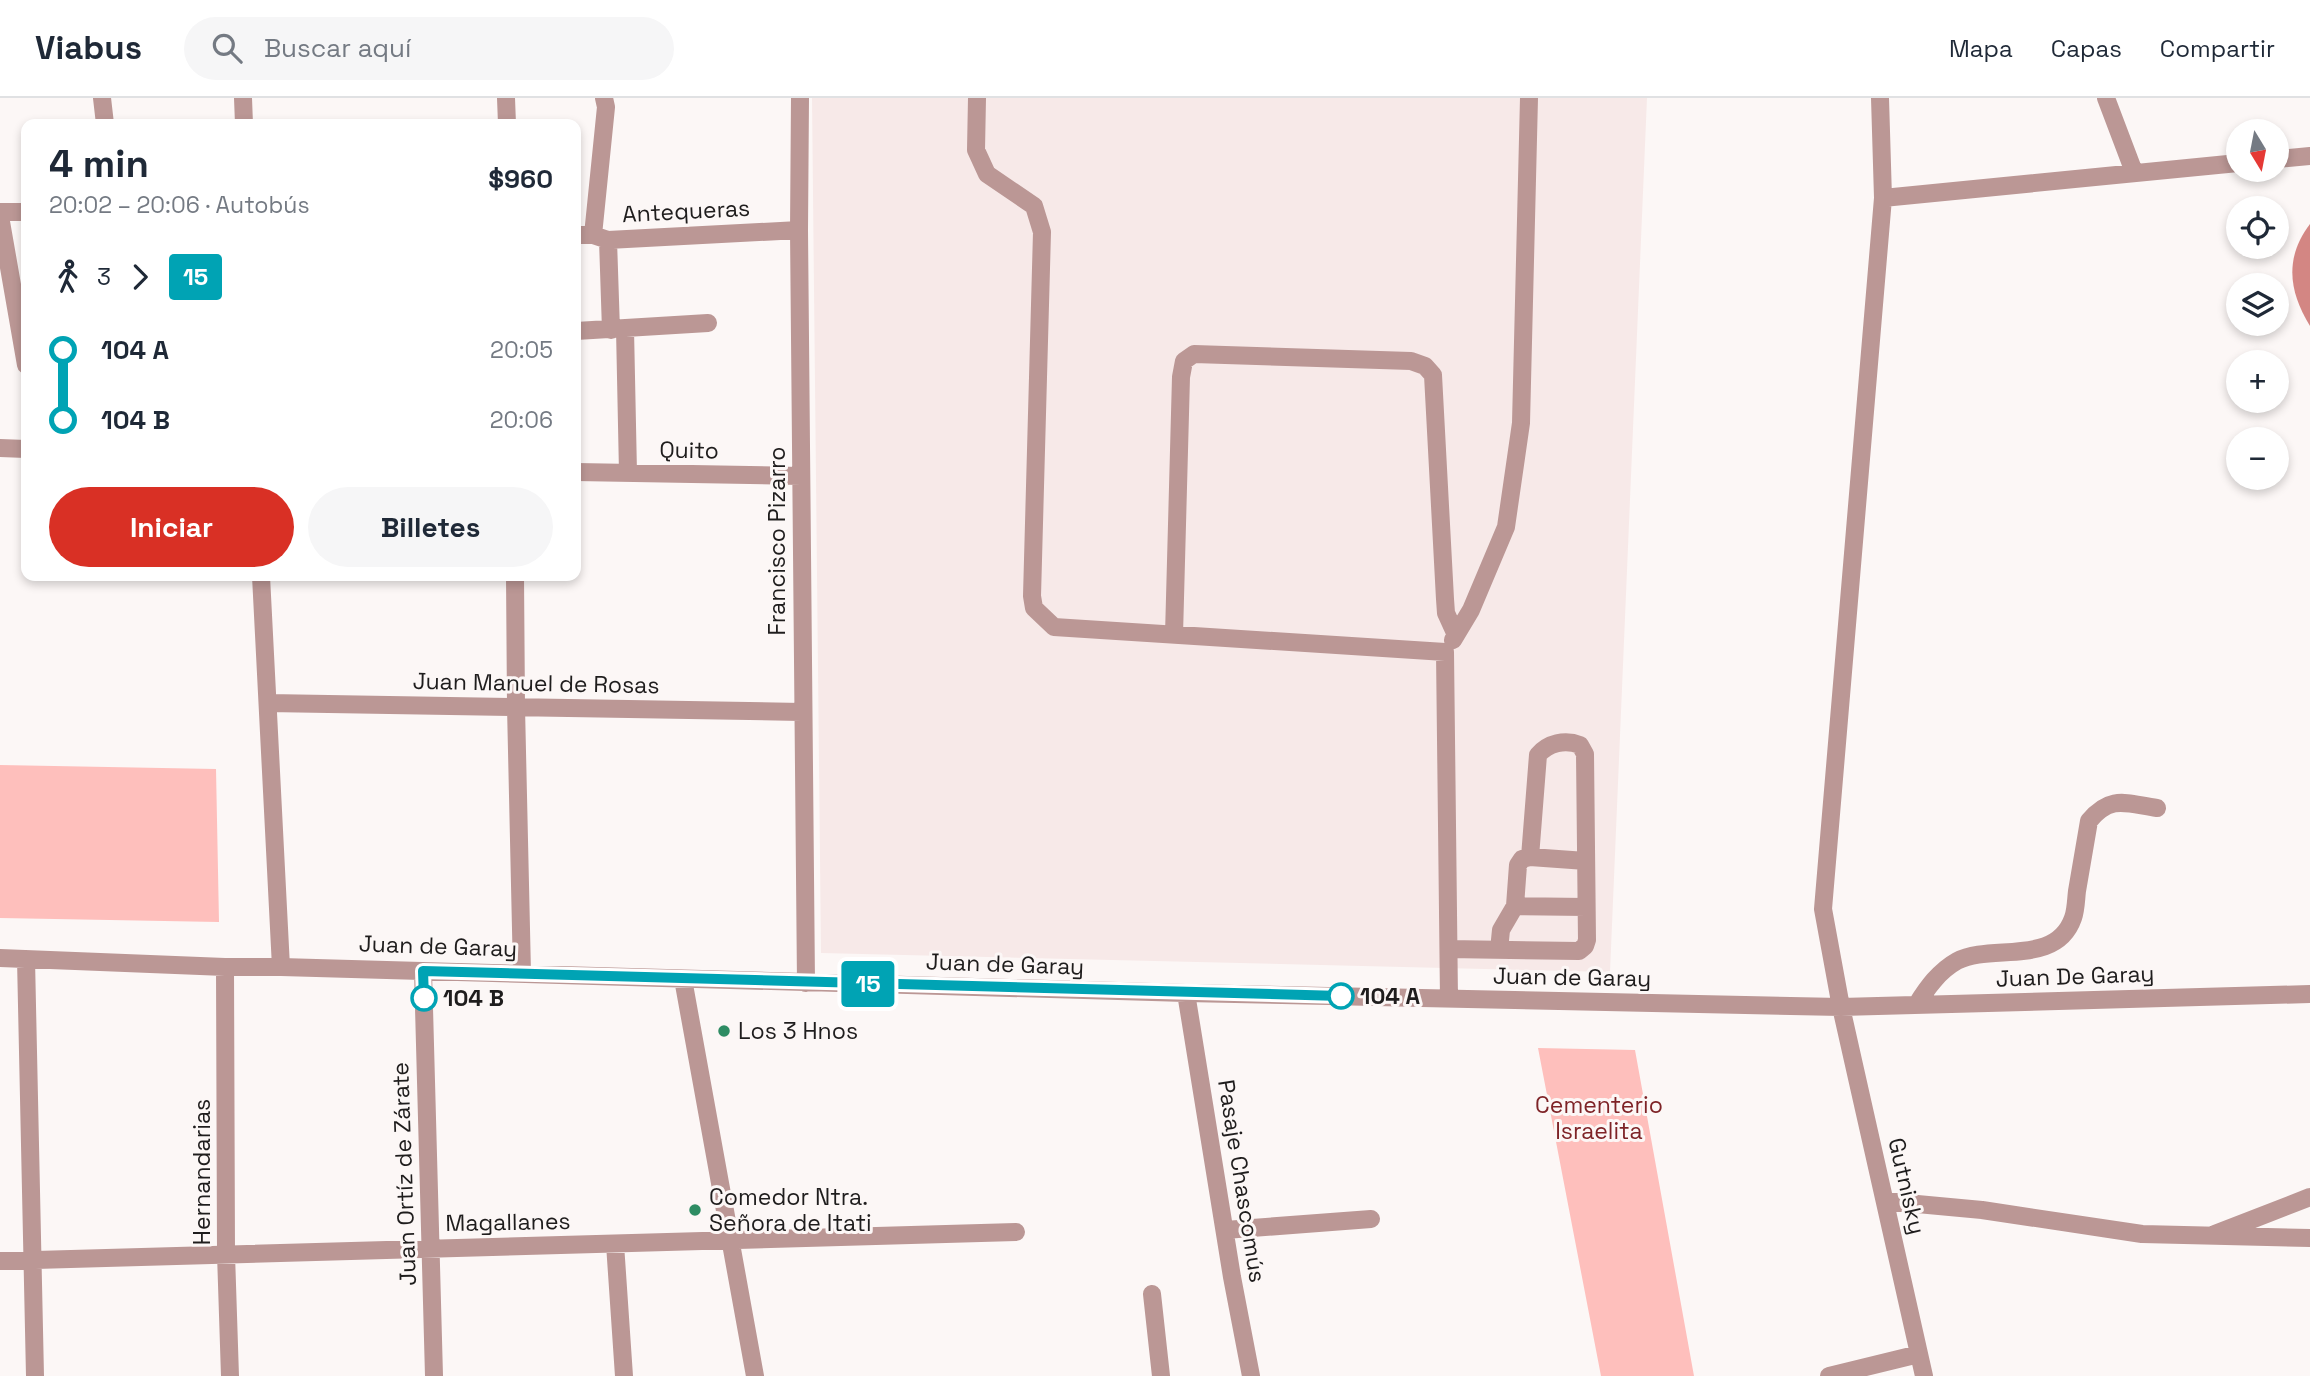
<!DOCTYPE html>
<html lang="es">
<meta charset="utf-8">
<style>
:root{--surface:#fff;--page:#f6f6f7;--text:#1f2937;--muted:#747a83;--line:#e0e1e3;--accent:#d93025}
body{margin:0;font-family:"Space Grotesk",sans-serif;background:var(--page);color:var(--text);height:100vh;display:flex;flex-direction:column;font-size:26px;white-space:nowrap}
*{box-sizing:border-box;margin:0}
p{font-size:23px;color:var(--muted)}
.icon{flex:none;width:38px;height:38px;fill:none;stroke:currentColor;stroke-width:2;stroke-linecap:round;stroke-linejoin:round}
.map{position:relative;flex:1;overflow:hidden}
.sheet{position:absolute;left:21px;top:21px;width:560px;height:462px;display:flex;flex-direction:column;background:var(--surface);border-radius:14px;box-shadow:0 4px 10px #0003}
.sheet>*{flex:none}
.badge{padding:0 14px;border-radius:5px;font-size:24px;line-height:46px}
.needle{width:46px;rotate:170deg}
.fabs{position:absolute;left:2226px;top:21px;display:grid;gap:14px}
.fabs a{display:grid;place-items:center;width:63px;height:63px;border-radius:50%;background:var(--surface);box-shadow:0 4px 10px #0003;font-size:35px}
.map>.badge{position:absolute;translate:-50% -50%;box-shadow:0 0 0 4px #fff}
.legs{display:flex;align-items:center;gap:10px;height:77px;padding:0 28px;font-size:23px}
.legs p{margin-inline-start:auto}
.head{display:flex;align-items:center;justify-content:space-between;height:119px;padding:0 28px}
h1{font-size:38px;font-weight:600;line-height:52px}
.cta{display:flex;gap:14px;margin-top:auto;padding:14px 28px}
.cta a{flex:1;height:80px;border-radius:42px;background:var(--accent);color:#fff;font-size:28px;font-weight:600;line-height:80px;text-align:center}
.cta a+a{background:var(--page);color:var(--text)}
ul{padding:0 28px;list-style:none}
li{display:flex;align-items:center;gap:24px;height:70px;font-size:26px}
li i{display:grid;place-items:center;width:10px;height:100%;margin:0 9px;background:currentColor}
li i::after{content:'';width:18px;height:18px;margin:-9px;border:5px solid;border-radius:50%;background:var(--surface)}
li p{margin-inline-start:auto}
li:first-child i{background:linear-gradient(#0000 50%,currentColor 0)}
li:last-child i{background:linear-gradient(currentColor 50%,#0000 0)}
header{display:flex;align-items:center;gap:42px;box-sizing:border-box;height:98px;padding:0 35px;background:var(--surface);border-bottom:2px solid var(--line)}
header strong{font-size:33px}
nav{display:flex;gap:38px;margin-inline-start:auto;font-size:24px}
.search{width:490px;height:63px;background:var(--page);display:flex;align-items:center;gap:18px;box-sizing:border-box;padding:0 24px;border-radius:38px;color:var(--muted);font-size:26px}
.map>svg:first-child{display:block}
.built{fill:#f7e9e8}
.green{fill:#febfbc}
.water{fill:#d38683}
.building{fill:#99e6be}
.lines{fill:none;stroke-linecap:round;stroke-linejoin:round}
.minor{stroke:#bb9795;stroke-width:18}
.line-1-casing{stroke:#fff;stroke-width:16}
.line-1{stroke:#00a3b4;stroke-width:10}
.stop-1-dot{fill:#fff;stroke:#00a3b4;stroke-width:3.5}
.poi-dot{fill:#2e8c63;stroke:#fcf7f6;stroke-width:2.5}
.labels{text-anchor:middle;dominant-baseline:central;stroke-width:6;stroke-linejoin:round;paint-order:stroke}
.street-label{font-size:23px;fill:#1f1d1d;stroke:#fcf7f6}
.stop-label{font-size:23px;font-weight:bold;fill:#1f1d1d;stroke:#fcf7f6;text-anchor:start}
.poi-label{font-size:23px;fill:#1f1d1d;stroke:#fcf7f6;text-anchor:start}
.park-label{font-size:23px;fill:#7e2327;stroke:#fcf7f6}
</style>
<header>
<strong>Viabus</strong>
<div class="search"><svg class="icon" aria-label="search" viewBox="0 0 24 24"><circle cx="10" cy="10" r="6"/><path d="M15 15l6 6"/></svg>Buscar aquí</div>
<nav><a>Mapa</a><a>Capas</a><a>Compartir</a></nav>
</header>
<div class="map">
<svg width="2310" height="1278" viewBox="0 0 2310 1278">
<rect width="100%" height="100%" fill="#fcf7f6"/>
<path class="built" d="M812,0H1647L1610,874L821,855Z"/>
<path class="green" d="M0,667L216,671L219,824L0,820Z
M1538,950L1635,952L1694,1278H1601Z"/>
<path class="water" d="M2310,126V228C2289,194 2284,160 2310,126Z"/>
<path class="building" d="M576,246H581V276H576Z"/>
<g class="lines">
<path class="minor" d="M102,0L105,26
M243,0L244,26
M506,0L507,26
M800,0L799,132L806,885
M977,0L976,52L987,76L1034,108L1042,134L1032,498L1034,510L1054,529L1445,554L1449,900
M1880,0L1883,100L1823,811L1841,909L1924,1278
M2106,0L2134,74
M2277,61L2310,58
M1883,100L2238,65
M0,114H26
M0,118L26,267
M576,137H593L608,142L799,132
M593,137L606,9L604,0
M608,142L611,232
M625,231L628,375
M576,233L708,225
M0,350L26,351
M576,374L801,378
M261,478L281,869
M515,478L516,609L522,875
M1174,537L1181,279L1184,263L1194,256L1411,263L1425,268L1433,277L1445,501L1446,515L1456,537
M1453,542L1471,512L1506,429L1521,325L1529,0
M268,605L802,614
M1515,808L1586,809
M1449,851L1579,853L1585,848L1587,842L1585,656L1580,647C1565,641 1548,645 1538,657L1530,759
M1499,852L1501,832L1515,808L1518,767L1522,761L1530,759L1586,763
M0,860L225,869H281L1186,895L1841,909L2310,896
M26,861L35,1278
M225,869L226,1156L230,1278
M423,873L434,1278
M683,881L755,1278
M1186,895L1232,1179L1251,1278
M1917,906C1927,890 1939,873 1957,863C1991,845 2056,869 2073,820C2076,812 2076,801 2077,793C2081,770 2085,747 2089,723C2111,696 2127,706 2157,710
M1885,1103L1982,1112L2142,1136L2310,1140
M1225,1132L1371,1121
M2215,1136L2310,1099
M615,1146L624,1278
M0,1163L1016,1134
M1152,1196L1161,1278
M1829,1278L1919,1256"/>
</g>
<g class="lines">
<g class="line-1-casing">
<path id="line-1" d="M424,900L423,873L1341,898"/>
</g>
<use href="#line-1" class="line-1"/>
</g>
<g class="stop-1-dot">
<circle cx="1341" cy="898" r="12"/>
<circle cx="424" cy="900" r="12"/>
</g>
<g class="poi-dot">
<circle cx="724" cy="933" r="7"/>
<circle cx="695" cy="1112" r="7"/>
</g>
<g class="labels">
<g class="street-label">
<text transform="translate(686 113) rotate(-3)">Antequeras</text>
<text transform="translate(689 352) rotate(1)">Quito</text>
<text transform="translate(777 443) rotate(-90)">Francisco Pizarro</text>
<text transform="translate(536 585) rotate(1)">Juan Manuel de Rosas</text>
<text transform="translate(438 848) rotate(2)">Juan de Garay</text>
<text transform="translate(1005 866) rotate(2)">Juan de Garay</text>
<text transform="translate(2075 878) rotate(-2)">Juan De Garay</text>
<text transform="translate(1572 879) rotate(1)">Juan de Garay</text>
<text transform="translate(202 1074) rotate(-90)">Hernandarias</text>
<text transform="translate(404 1076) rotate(-92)">Juan Ortíz de Zárate</text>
<text transform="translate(1242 1083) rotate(81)">Pasaje Chascomús</text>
<text transform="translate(1907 1088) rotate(77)">Gutnisky</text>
<text transform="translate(508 1124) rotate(-1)">Magallanes</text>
</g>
<g class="stop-label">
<text x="1360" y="898">104 A</text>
<text x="443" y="900">104 B</text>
</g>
<g class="poi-label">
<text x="738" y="933">Los 3 Hnos</text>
<text x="709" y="1099">Comedor Ntra.<tspan x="709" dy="26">Señora de Itati</tspan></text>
</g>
<g class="park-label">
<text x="1599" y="1007">Cementerio<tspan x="1599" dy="26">Israelita</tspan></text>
</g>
</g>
</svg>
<div class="fabs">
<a><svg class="needle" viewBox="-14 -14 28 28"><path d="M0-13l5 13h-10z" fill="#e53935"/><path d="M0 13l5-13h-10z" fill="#747a83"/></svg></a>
<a><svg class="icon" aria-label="locate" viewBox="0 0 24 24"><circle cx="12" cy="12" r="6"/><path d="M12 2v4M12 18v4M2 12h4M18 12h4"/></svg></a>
<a><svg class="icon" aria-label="layers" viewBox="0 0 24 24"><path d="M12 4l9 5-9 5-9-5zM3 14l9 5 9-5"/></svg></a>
<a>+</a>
<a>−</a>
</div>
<b class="badge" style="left:868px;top:886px;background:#00a3b4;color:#fff">15</b>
<section class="sheet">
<div class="head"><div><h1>4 min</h1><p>20:02 – 20:06 · Autobús</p></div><b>$960</b></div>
<div class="legs"><svg class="icon" aria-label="walk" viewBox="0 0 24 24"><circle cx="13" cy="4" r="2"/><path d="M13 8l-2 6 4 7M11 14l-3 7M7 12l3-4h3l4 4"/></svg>3<svg class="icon" aria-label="forward" viewBox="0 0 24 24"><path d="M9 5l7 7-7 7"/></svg><b class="badge" style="background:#00a3b4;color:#fff">15</b></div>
<ul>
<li><i style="color:#00a3b4"></i><b>104 A</b><p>20:05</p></li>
<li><i style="color:#00a3b4"></i><b>104 B</b><p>20:06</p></li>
</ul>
<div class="cta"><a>Iniciar</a><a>Billetes</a></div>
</section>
</div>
